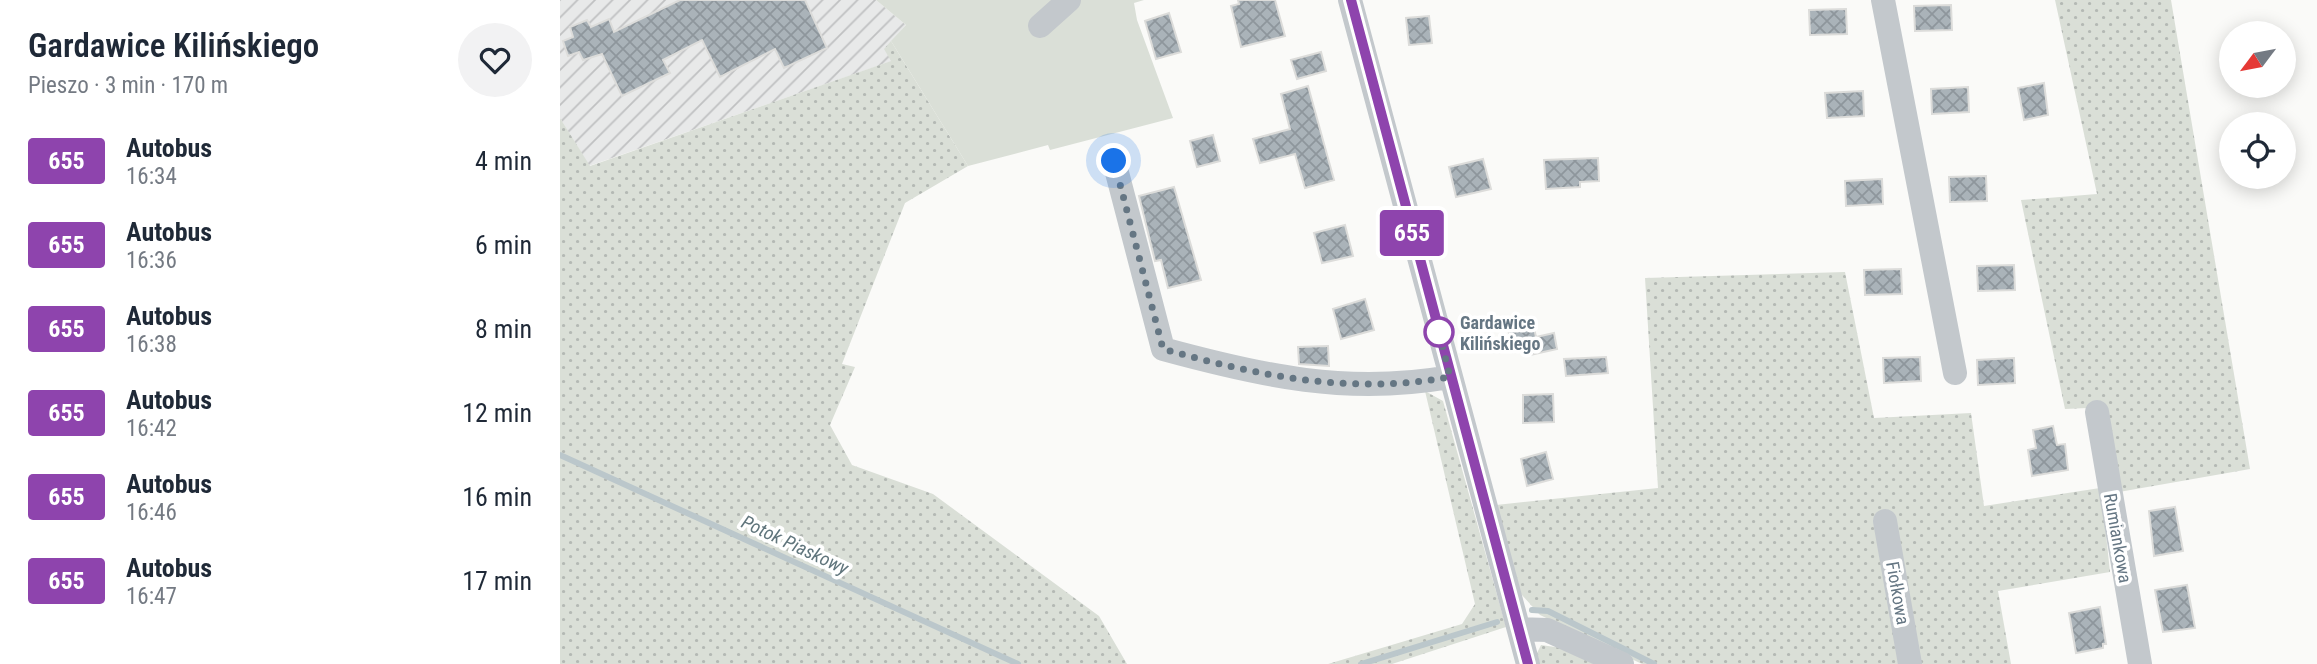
<!DOCTYPE html>
<html lang="pl">
<meta charset="utf-8">
<style>
:root{--surface:#fff;--page:#f2f2f3;--text:#1f2937;--muted:#747a83}
body{margin:0;font-family:"Roboto Condensed",sans-serif;background:var(--page);color:var(--text);height:100vh;display:flex;flex-direction:column;font-size:26px;white-space:nowrap}
*{box-sizing:border-box;margin:0}
p{font-size:23px;color:var(--muted)}
.icon{flex:none;width:38px;height:38px;fill:none;stroke:currentColor;stroke-width:2;stroke-linecap:round;stroke-linejoin:round}
.map{position:relative;flex:1;overflow:hidden}
.side{display:flex;flex-direction:column;background:var(--surface);width:560px}
.side>*{flex:none}
.badge{padding:0 14px;border-radius:5px;font-size:24px;line-height:46px}
.needle{width:46px;rotate:238deg}
.controls{position:absolute;left:1659px;top:21px;display:grid;gap:14px}
.controls a{display:grid;place-items:center;width:77px;height:77px;border-radius:50%;background:var(--surface);box-shadow:0 4px 18px #0003;font-size:35px}
.you{position:absolute;width:35px;height:35px;margin:-18px;border:5px solid #fff;border-radius:50%;background:#1a73e8;box-shadow:0 0 0 10px #1a73e833}
.map>.badge{position:absolute;translate:-50% -50%;box-shadow:0 0 0 4px #fff}
.round{display:grid;place-items:center;flex:none;width:74px;height:74px;border-radius:37px;background:var(--page)}
.head{display:flex;align-items:center;justify-content:space-between;height:119px;padding:0 28px}
h1{font-size:33px;font-weight:600;line-height:52px}
ul{padding:0;list-style:none}
li{display:flex;align-items:center;gap:21px;height:84px;padding:0 28px}
li div{flex:1}
li b{display:block;font-size:26px}
li em{font-style:normal}
li .badge{min-width:77px;font-weight:700;text-align:center}
main{display:flex;flex:1;min-height:0}
.map>svg:first-child{display:block}
.industrial{fill:url(#industrial-furrows)}
.grass{fill:url(#grass-dots)}
.park{fill:#dadfd7}
.lines{fill:none;stroke-linecap:round;stroke-linejoin:round}
.stream{stroke:#bbc7cb;stroke-width:6}
.building{fill:url(#building-cross-hatch);stroke:#dcdcda;stroke-width:2}
.minor{stroke:#c3c8cc;stroke-width:24}
.line-casing{stroke:#fff;stroke-width:16}
.line{stroke:#8e44ad;stroke-width:10}
.walk{stroke:#657683;stroke-width:7;stroke-dasharray:0 12.6}
.stop-dot{fill:#fff;stroke:#8e44ad;stroke-width:3.5}
.labels{text-anchor:middle;dominant-baseline:central;stroke-width:7;stroke-linejoin:round;paint-order:stroke}
.stop-label{font-size:18px;font-weight:bold;fill:#657683;stroke:#fff;text-anchor:start}
.street-label{font-size:18px;fill:#657683;stroke:#fff}
.water-label{font-size:19px;font-style:italic;fill:#60757c;stroke:#fff}
</style>
<main>
<section class="side">
<div class="head"><div><h1>Gardawice Kilińskiego</h1><p>Pieszo · 3 min · 170 m</p></div><a class="round"><svg class="icon" aria-label="heart" viewBox="0 0 24 24"><path d="M12 20l-8-8c-3-5 5-10 8-4 3-6 11-1 8 4z"/></svg></a></div>
<ul>
<li><span class="badge" style="background:#8e44ad;color:#fff">655</span><div><b>Autobus</b><p>16:34</p></div><em>4 min</em></li>
<li><span class="badge" style="background:#8e44ad;color:#fff">655</span><div><b>Autobus</b><p>16:36</p></div><em>6 min</em></li>
<li><span class="badge" style="background:#8e44ad;color:#fff">655</span><div><b>Autobus</b><p>16:38</p></div><em>8 min</em></li>
<li><span class="badge" style="background:#8e44ad;color:#fff">655</span><div><b>Autobus</b><p>16:42</p></div><em>12 min</em></li>
<li><span class="badge" style="background:#8e44ad;color:#fff">655</span><div><b>Autobus</b><p>16:46</p></div><em>16 min</em></li>
<li><span class="badge" style="background:#8e44ad;color:#fff">655</span><div><b>Autobus</b><p>16:47</p></div><em>17 min</em></li>
</ul>
</section>
<div class="map">
<svg width="1757" height="664" viewBox="0 0 1757 664">
<defs>
<pattern id="industrial-furrows" width="10" height="10" patternUnits="userSpaceOnUse" patternTransform="scale(1.75)"><rect width="10" height="10" fill="#e8e9e9"/><path d="M-1 1l2-2M0 10L10 0M9 11l2-2" fill="none" stroke="#c0c1c2"/></pattern>
<pattern id="grass-dots" width="8" height="8" patternUnits="userSpaceOnUse" patternTransform="scale(1.75)"><rect width="8" height="8" fill="#dadfd7"/><path d="M2 2h.1M6 6h.1" fill="none" stroke="#b4b9b4" stroke-width="1.8" stroke-linecap="round"/></pattern>
<pattern id="building-cross-hatch" width="8" height="8" patternUnits="userSpaceOnUse" patternTransform="scale(1.75)"><rect width="8" height="8" fill="#aab3b9"/><path d="M0 0l8 8M0 8l8-8" fill="none" stroke="#8e969c"/></pattern>
</defs>
<rect width="100%" height="100%" fill="#fafaf8"/>
<path class="industrial" d="M0,0H316L346,25L325,49L332,61L29,166L0,118Z"/>
<path class="grass" d="M1495,0H1611L1690,469L1559,492L1541,488L1550,572L1438,591L1451,664H1082L980,615L961,594L936,505L1098,488L1085,278L1285,272L1314,418L1411,413L1424,506L1540,488L1527,408L1505,409L1461,200L1537,194Z
M331,41L408,166L345,203L282,364L295,367L270,425L292,465L373,494L539,616L567,664H0V118L30,166L331,61L324,49Z
M865,391L883,401L946,627L832,664H768L902,624L915,604Z
M981,645L1002,648L1034,664H980L977,653Z"/>
<path class="park" d="M316,0H584L574,3L577,20L613,118L490,150L488,145L408,166L331,41L346,25Z"/>
<g class="lines">
<path class="stream" d="M0,455L458,664
M972,610L988,611L1094,664
M801,664L937,622"/>
</g>
<path class="building" d="M120,0H245L267,48L224,68L215,49L160,77L142,40L103,60L110,73L62,96L42,54L23,60L19,52L8,56L3,41L13,37L10,27L27,20L31,27L49,19L54,32Z
M678,0H715L725,36L681,47L671,6L679,4Z
M1391,5L1392,30L1355,31L1354,6Z
M1286,9L1287,34L1250,35L1249,10Z
M609,13L621,52L596,59L585,21Z
M869,16L872,43L849,45L846,18Z
M761,52L766,71L737,79L731,60Z
M1484,83L1488,115L1464,120L1458,88Z
M748,86L774,180L745,188L735,154L700,163L693,139L730,129L721,94Z
M1408,87L1409,112L1372,114L1371,89Z
M1303,91L1304,116L1267,118L1265,93Z
M653,135L660,161L637,167L630,141Z
M1038,158L1039,181L1020,182V187L986,189L984,160Z
M923,159L931,189L896,197L889,167Z
M1426,176L1427,201L1390,202L1389,177Z
M1322,179L1323,204L1286,206L1285,181Z
M614,187L641,280L608,288L601,260L595,261L579,196Z
M785,225L793,256L762,263L754,233Z
M1454,265L1455,290L1418,291L1417,266Z
M1341,269L1342,294L1305,295L1304,270Z
M805,299L814,330L781,339L773,309Z
M972,319L976,337L994,333L997,349L970,355L969,348L953,352L947,324Z
M768,346L769,366L739,364L738,347Z
M1046,357L1048,373L1006,376L1004,359Z
M1360,357L1361,381L1324,383L1323,358Z
M1454,358L1455,383L1418,385L1417,360Z
M993,394L994,422L963,423V395Z
M1493,426L1497,445L1505,444L1508,470L1472,476L1468,450L1476,448L1473,430Z
M986,452L993,479L967,486L961,459Z
M1615,507L1623,551L1594,556L1589,511Z
M1627,585L1635,628L1603,632L1595,590Z
M1540,607L1546,644H1543V648L1516,653L1509,613Z"/>
<g class="lines">
<path class="minor" d="M790,0L968,664
M1323,0L1395,373
M480,26L509,0
M554,161L603,349C702,376 787,395 890,377
M1537,412L1580,664
M1325,521L1350,664
M959,629L987,630L1062,664"/>
</g>
<g class="lines">
<g class="line-casing">
<path id="line" d="M791,0L968,664"/>
</g>
<use href="#line" class="line"/>
<path class="walk" d="M554,161L603,349C700,376 789,395 890,377L879,332"/>
</g>
<circle class="stop-dot" cx="879" cy="332" r="14"/>
<g class="labels">
<g class="stop-label">
<text x="900" y="322">Gardawice<tspan x="900" dy="21">Kilińskiego</tspan></text>
</g>
<g class="street-label">
<text transform="translate(1558 538) rotate(80)">Rumiankowa</text>
<text transform="translate(1338 593) rotate(80)">Fiołkowa</text>
</g>
<g class="water-label">
<text transform="translate(235 545) rotate(25)">Potok Piaskowy</text>
</g>
</g>
</svg>
<div class="controls">
<a><svg class="needle" viewBox="-14 -14 28 28"><path d="M0-13l5 13h-10z" fill="#e53935"/><path d="M0 13l5-13h-10z" fill="#747a83"/></svg></a>
<a><svg class="icon" aria-label="locate" viewBox="0 0 24 24"><circle cx="12" cy="12" r="6"/><path d="M12 2v4M12 18v4M2 12h4M18 12h4"/></svg></a>
</div>
<div class="you" style="left:554px;top:161px"></div>
<b class="badge" style="left:852px;top:233px;background:#8e44ad;color:#fff">655</b>
</div>
</main>
